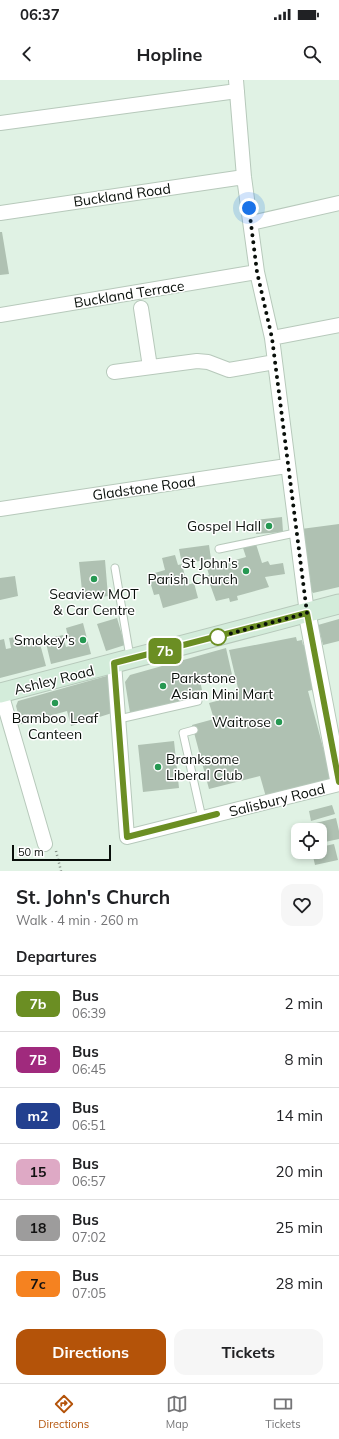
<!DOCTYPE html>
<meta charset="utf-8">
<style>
:root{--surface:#fff;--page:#f6f6f6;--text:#202124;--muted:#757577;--line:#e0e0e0;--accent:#b45309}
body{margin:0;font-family:Mulish,sans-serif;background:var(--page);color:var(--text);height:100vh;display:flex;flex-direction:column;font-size:15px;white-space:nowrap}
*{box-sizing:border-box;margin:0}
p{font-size:13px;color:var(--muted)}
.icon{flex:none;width:22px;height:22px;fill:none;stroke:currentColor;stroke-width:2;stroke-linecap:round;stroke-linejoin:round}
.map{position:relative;height:791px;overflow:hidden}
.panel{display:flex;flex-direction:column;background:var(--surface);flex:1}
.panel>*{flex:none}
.badge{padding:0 8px;border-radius:6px;font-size:14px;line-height:26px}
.buttons{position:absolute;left:291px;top:743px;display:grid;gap:8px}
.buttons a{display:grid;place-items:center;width:36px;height:36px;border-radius:8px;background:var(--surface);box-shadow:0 2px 6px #0003;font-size:20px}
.scale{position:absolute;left:12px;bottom:10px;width:99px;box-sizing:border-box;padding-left:4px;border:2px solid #090f0a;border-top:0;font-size:11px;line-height:14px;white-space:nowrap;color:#090f0a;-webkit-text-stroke:3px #fff;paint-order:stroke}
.you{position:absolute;width:20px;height:20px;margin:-10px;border:3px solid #fff;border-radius:50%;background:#1a73e8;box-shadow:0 0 0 6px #1a73e833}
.map>.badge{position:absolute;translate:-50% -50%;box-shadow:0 0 0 2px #fff}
h2{padding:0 16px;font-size:15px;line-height:36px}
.round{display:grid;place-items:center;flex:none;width:42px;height:42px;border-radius:12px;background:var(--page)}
.overview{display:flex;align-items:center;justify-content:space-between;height:68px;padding:0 16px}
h1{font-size:19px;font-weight:700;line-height:30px}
.primary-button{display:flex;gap:8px;margin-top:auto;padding:8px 16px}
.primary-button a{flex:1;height:46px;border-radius:12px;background:var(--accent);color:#fff;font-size:16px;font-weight:700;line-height:46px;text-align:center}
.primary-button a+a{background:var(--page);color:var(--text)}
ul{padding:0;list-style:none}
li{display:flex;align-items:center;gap:12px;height:56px;padding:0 16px;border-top:1px solid var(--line)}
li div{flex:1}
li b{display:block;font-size:15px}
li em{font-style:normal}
li .badge{min-width:44px;font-weight:700;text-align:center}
.status{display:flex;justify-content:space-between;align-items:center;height:28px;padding:0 20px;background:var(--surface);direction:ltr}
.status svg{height:11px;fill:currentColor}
header{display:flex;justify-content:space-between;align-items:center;height:52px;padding:0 16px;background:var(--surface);font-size:18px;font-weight:700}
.dock{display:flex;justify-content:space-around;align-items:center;height:56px;border-top:1px solid var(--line);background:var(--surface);font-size:11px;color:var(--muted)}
.dock a{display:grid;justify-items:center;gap:2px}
.dock .current{color:var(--accent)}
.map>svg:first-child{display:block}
.building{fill:#afc1b2}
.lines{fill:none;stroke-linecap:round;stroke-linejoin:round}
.service-casing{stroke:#b7c9bb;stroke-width:9}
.minor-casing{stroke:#b7c9bb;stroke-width:16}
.tertiary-casing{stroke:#b7c9bb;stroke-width:19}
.secondary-casing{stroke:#b7c9bb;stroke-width:21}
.path{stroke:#828e84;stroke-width:2.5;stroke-dasharray:1 3;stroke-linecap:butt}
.service{stroke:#fff;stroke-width:7}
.minor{stroke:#fff;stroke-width:14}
.tertiary{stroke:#fff;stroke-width:17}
.secondary{stroke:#d3ecda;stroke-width:19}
.line-casing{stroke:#fff;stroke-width:9}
.line{stroke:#6b8e23;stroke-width:6}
.walk{stroke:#090f0a;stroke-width:4;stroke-dasharray:0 7.2}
.poi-dot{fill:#269852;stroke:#fff;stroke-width:1.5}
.stop-dot{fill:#fff;stroke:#6b8e23;stroke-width:2}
.labels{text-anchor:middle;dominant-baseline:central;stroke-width:3;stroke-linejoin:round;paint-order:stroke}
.street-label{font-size:14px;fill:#090f0a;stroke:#fff}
.poi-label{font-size:14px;fill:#090f0a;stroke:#fff;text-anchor:end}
</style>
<div class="status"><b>06:37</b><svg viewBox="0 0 49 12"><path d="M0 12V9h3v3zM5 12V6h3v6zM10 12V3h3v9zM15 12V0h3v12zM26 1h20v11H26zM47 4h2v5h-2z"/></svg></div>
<header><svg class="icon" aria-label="back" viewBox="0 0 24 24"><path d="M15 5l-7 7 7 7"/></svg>Hopline<svg class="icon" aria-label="search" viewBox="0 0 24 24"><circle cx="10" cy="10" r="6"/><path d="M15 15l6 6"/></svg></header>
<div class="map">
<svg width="339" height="791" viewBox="0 0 339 791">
<rect width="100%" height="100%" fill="#e0f2e4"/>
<path class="building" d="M0,152H2L9,194L0,195Z
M282,437L283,452L256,454L255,440Z
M339,444V507L313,513L309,507L301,449Z
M256,464L262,483L268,481L270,485L283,483L285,494L265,497L269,507L237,516L238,520L230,522L229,518L216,521L207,496L209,495L207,488L246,477L243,468Z
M209,465L211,479L182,484L179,469Z
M175,475L178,485L182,484L187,505L194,503L198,518L163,528L159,514L154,515L148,495L165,490L162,478Z
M105,480L108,516L83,520L79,482Z
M15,496L18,516L0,520V498Z
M117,538L125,565L106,571L97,544Z
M339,539V561L323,565L318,545Z
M83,543L91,574L51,584L45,559L63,555L66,567L70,566L66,548Z
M16,557L18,565L39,560L46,586L0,598V560L4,559L6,569L11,568L9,558Z
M296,557L297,561L302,560L303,565L305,564L316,609L308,611L332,701L266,717L260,696L209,709L192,645L214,639L209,623L228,618L238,608L229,570Z
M226,568L233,599L213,603L211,593L199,596L202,610L187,614L189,620L130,633L125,602L130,595Z
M110,595L112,633L71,646L67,631L21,644L16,626L18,621Z
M174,661L179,708L143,712L138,665Z
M332,725L335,734L311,741L309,731Z
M336,738L339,751V759L320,763V750H314L312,744Z
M334,764L338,780L315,785L312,772H320V767Z"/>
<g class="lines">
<g class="service-casing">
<path id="service" d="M219,469L295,453
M115,488L130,577
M119,639L198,621
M194,650L183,653L202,738"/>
</g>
<g class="minor-casing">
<path id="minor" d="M236,0L244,97L257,192L272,258L307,533
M0,43L237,11
M0,133L244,97
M251,143L339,123
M141,228L150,287
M0,235L257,192
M272,258L339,245
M114,292L197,281L208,282L229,290L275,282
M0,429L287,386
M114,583L127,757L339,704
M1,613L45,764"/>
</g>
<g class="tertiary-casing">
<path id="tertiary" d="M307,533L339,702"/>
</g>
<g class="secondary-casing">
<path id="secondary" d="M0,613L339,524"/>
</g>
<path class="path" d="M56,771L61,791"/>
<use href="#service" class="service"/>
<use href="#minor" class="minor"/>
<use href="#tertiary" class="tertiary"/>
<use href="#secondary" class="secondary"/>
</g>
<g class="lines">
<g class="line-casing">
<path id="line" d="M217,734L127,757L114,583L307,533L339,702"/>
</g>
<use href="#line" class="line"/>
<path class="walk" d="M218,557L214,558L307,533L272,258L257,192L249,128"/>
</g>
<g class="poi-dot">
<circle cx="269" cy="446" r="4"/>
<circle cx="246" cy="491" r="4"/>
<circle cx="94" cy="499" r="4"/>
<circle cx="83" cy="560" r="4"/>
<circle cx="163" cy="606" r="4"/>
<circle cx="55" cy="623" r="4"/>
<circle cx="279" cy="642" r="4"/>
<circle cx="158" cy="687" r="4"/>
</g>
<circle class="stop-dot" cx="218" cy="557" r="8"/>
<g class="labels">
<g class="street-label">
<text transform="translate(122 115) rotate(-8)">Buckland Road</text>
<text transform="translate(129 214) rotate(-9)">Buckland Terrace</text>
<text transform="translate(144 408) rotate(-8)">Gladstone Road</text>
<text transform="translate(54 600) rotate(-14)">Ashley Road</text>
<text transform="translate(277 720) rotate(-14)">Salisbury Road</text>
</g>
<g class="poi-label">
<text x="261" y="446">Gospel Hall</text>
<text x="238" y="483">St John's<tspan x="238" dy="16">Parish Church</tspan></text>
<text x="94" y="514" text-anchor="middle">Seaview MOT<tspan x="94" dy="16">&amp; Car Centre</tspan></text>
<text x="75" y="560">Smokey's</text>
<text x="171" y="598" text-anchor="start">Parkstone<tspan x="171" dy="16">Asian Mini Mart</tspan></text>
<text x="55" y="638" text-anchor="middle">Bamboo Leaf<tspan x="55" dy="16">Canteen</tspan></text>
<text x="271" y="642">Waitrose</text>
<text x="166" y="679" text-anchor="start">Branksome<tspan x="166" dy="16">Liberal Club</tspan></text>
</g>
</g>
</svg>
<div class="buttons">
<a><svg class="icon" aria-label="locate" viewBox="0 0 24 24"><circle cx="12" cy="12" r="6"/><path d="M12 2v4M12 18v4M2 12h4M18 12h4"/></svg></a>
</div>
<div class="scale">50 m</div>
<div class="you" style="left:249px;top:128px"></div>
<b class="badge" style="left:165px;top:571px;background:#6b8e23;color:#fff">7b</b>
</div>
<section class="panel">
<div class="overview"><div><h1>St. John's Church</h1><p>Walk · 4 min · 260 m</p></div><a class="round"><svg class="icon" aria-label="heart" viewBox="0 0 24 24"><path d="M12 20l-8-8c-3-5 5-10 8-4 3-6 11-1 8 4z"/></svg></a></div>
<h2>Departures</h2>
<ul>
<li><span class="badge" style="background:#6b8e23;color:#fff">7b</span><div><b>Bus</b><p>06:39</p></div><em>2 min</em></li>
<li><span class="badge" style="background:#a02a7d;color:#fff">7B</span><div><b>Bus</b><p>06:45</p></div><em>8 min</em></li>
<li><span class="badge" style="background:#23408f;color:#fff">m2</span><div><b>Bus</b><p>06:51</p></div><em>14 min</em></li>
<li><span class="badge" style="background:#dea9c5;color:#111">15</span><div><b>Bus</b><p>06:57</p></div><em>20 min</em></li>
<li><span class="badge" style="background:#9d9c9c;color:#111">18</span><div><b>Bus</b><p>07:02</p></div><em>25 min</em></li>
<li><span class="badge" style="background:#f58220;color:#111">7c</span><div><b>Bus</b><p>07:05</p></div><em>28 min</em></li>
</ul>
<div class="primary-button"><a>Directions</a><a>Tickets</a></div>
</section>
<nav class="dock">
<a class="current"><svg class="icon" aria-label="directions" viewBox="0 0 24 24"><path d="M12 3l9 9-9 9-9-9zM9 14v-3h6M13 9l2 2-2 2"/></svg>Directions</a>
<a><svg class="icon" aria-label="map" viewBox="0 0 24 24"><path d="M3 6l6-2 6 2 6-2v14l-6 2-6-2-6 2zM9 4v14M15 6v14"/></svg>Map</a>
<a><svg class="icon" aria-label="tickets" viewBox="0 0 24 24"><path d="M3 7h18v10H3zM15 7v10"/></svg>Tickets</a>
</nav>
